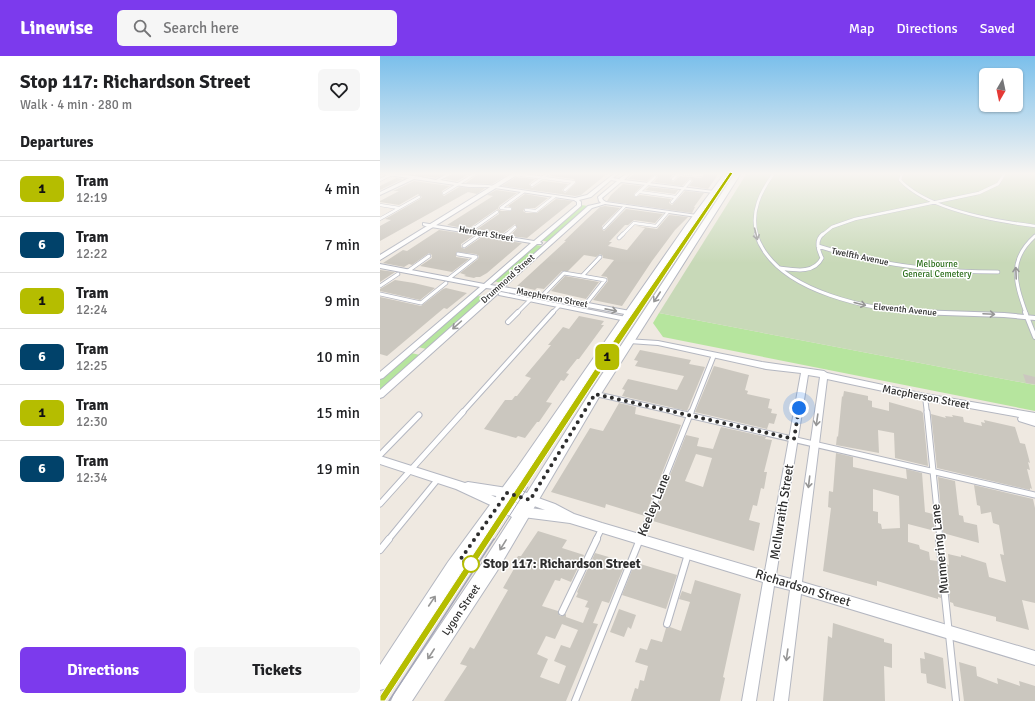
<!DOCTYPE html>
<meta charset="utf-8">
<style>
:root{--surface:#fff;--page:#f6f6f6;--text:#202124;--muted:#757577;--line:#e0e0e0;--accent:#7c3aed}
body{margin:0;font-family:Signika,sans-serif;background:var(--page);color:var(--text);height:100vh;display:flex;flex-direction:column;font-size:15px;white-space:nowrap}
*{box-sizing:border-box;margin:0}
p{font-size:13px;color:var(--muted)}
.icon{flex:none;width:22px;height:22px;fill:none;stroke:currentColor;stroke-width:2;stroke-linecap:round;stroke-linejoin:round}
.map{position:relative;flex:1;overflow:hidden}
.side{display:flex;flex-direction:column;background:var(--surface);width:380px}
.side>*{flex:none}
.badge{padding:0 8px;border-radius:6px;font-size:14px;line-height:26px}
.needle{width:26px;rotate:189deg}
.fabs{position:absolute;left:599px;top:12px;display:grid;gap:8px}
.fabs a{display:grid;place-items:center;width:44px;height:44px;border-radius:6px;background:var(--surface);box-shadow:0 1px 3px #0004;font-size:20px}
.you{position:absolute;width:20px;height:20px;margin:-10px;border:3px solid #fff;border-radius:50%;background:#1a73e8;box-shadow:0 0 0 6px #1a73e833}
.map>.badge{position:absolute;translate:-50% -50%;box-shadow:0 0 0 2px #fff}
h2{padding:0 20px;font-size:15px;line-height:36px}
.round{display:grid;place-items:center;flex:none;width:42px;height:42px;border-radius:6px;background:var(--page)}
.overview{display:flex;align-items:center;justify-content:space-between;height:68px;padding:0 20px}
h1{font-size:19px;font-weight:800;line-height:30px}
.action{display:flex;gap:8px;margin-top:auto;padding:8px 20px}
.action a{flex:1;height:46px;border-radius:6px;background:var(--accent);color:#fff;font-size:16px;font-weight:800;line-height:46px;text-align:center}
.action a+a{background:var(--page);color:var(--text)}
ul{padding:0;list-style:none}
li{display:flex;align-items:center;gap:12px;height:56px;padding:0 20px;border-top:1px solid var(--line)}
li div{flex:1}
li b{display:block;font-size:15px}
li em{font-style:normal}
li .badge{min-width:44px;font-weight:700;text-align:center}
header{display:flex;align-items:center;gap:24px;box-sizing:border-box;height:56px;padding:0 20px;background:var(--accent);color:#fff}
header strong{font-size:19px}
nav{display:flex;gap:22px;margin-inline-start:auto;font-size:14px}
.search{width:280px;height:36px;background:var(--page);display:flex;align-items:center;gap:10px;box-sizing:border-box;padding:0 14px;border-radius:6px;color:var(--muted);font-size:15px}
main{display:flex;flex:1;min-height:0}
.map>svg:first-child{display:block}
.green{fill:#b6e59e}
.cemetery{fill:#c8d9b8}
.building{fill:#cbc7bf;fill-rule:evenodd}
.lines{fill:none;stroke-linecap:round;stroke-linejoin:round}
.lane-far4-casing{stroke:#b4b7c1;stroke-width:3.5}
.lane-far3-casing{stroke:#b4b7c1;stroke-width:4.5}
.lane-far2-casing{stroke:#b4b7c1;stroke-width:6}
.lane-far1-casing{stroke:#b4b7c1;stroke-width:7}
.lane-casing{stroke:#b4b7c1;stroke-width:8}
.street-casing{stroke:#b4b7c1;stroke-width:2}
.secondary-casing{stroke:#b4b7c1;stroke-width:2}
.lane-far4{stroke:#fff;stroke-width:2.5}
.lane-far3{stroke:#fff;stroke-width:3}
.lane-far2{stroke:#fff;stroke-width:4}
.lane-far1{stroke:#fff;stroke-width:5}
.lane{stroke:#fff;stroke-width:6}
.street{fill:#fff;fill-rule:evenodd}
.secondary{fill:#fff;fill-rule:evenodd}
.tram-far1{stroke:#a3a6b8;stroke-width:1}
.tram{stroke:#a3a6b8;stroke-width:1.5}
.oneway{stroke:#969696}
.line{fill:#b5bd00;stroke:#fff}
.walk{stroke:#2e2e2e;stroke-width:4;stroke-dasharray:0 7.2}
.stop-dot{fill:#fff;stroke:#b5bd00;stroke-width:2}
.labels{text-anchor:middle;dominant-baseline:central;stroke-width:3;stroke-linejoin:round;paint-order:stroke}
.far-street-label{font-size:9px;fill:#2e2e2e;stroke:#fff}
.far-park-label{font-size:9px;fill:#2c6e1b;stroke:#fff}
.street-label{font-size:11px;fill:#2e2e2e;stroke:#fff}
.near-street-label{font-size:13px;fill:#2e2e2e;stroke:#fff}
.near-stop-label{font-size:13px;font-weight:bold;fill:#2e2e2e;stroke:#fff;text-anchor:start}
</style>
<header>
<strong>Linewise</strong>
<div class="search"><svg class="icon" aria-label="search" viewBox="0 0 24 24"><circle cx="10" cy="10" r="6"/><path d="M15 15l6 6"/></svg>Search here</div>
<nav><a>Map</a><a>Directions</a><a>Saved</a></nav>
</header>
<main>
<section class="side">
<div class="overview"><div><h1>Stop 117: Richardson Street</h1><p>Walk · 4 min · 280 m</p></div><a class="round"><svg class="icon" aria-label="heart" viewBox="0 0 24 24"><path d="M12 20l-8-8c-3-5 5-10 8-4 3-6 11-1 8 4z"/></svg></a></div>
<h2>Departures</h2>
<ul>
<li><span class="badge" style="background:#b5bd00;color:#111">1</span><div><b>Tram</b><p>12:19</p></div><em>4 min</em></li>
<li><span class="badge" style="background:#01426a;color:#fff">6</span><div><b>Tram</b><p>12:22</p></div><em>7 min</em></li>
<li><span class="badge" style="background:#b5bd00;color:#111">1</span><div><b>Tram</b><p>12:24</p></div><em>9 min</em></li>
<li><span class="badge" style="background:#01426a;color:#fff">6</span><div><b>Tram</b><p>12:25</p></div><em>10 min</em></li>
<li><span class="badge" style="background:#b5bd00;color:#111">1</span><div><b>Tram</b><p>12:30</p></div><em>15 min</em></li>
<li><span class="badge" style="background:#01426a;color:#fff">6</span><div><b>Tram</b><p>12:34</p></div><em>19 min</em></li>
</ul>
<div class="action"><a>Directions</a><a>Tickets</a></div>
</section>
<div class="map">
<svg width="655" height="645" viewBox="0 0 655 645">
<rect width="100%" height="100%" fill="#efe9e1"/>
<path class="green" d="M201,149L208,150L168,186L161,184Z
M156,189L163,190L121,227L114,225Z
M97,240L105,241L46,293L38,291Z
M279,257L655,329V355L283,281L273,267Z
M31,297L40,299L0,334V324Z"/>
<path class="cemetery" d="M367,117H655V329L279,257Z"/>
<path class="building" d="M39,117H66L56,122L35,119Z
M75,117H91L77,125L65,123Z
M99,117H131L112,128L86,127L97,119Z
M172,117H228L201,139L195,140L122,130L136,121L155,123L149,128L152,132L163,125L188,128L182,134L185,137L196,127L194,123L170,120Z
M255,117H295L290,122L293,126L300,120L321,122L326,117H339L328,133L309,130L313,125L310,122L302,130L274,126L278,121L275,118L267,125L248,123Z
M16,122L23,123L0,134V130Z
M34,125L70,130L62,135V138L64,140L79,131L105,132L97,138L88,136L0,185V170L11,164L5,163L40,143L42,141L38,138L19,149L0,146V145L19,135H13Z
M243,128L262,130L254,138L255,141L260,139L291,143L289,147L292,149L305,135L324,137L314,151H315L312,157L227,145L231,139Z
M269,131L298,134L295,138L265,134Z
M116,134L137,137L119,150L118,153L121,155H131L132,152L128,150L145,138L168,142L155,152H145L143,155L146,157H157L176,143L193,145L147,182L130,180L137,172L135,168L122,178L96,174L119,158V155L117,153L88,173L67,169L113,140L107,139Z
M225,150L240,152L222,170V173L224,175L246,153L283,158L275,167L254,164L248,169H245L229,186H232L228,190L247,194L265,172L255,170L277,173L289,159L308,161L295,174L272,205L242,250L213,244L228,225L227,221L221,220L234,204L223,202V200L220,198L216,201L204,199L188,215H182L164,233L157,232L155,234L137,230L186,185H184L208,162L220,151Z
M59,174L94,179L81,188V191L84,193L102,181L142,187L107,217L100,221H96L94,222L84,220L86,219L80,217L98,203L99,200L96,198L76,196V201L89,203L72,216L40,210L52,202V199L49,197L32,209L29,208L24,211L3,207L23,194L27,195Z
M0,214L15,216L0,226Z
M185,220L219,226L206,243L171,235Z
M15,224L34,227L55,232L40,244L0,235V233Z
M66,232L87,237L67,253L64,252L7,300L0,298V241L41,250L63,233Z
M199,260L224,265L221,269H224L199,303H197L186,317L189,318L184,325L181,324L166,346L172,347L159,366H157L145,382L138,380L136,382L104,373L125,344H132L135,340H137L151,322L145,320L171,289H168L183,271L189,273Z
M260,294L311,304L309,308L325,311L307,355L242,340L245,334L242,333L248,323L297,334L304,320L255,310L258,305L254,304Z
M334,310L369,319L365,334L368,335L367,338L390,343L388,352L392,353L391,357L397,358L394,368L389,367L387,373L315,356Z
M643,318L655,321V328L646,327Z
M464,335L488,340V344L492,345V351L509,355V346L541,355L543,357L548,410L515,402L514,377L498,374L499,397L456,389L457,380L458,381L462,340L463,341Z
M239,347L256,351L255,358L301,369L265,460L226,448L225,452L171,436L210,372L223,375Z
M551,358L566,362L565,360L573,361L572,359L583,361L584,366L602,370L601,366L605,367L604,364L635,371L640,387L645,388L650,407L648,406L650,414L647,413L652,433L650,432V434L557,412Z
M341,371L386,381L385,383L392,384L384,416H387L384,433L381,432L377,450L373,449L369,464L380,467L374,495L273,465L274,462H273L306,379L319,382L317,390L333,393ZM316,398L332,402L323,431L305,425Z
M456,397L473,401V411L527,423L526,413L542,417L545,456L553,458L555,475L528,468V486L539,489L540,493L549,496L550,504L557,505L561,542L558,541V543L497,525V530L443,515L451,452L448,451L449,435L453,436ZM493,433L519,440L520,472L502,473L501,468L498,467V456L493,455Z
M558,421L575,425L579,459L583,460L584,466L597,469L599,487L563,477Z
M594,429L653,443L655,452V547L642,544L649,574L616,565V561L574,550L573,547L570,546L566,508L569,509L568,498L581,501V499L606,507L609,521L626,526L620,498L624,499L619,469L613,467L611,456L601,458L600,450L597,449Z
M158,475L187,484L182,492L204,499L191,526L181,522L180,525L175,524L162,550L178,555L180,560L186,558V561L203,567L209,552L205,551L208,545L196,541L198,537L197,536L215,497L246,506L229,547L222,545L213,567L218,568L186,645H64L87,610L80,608L90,591L94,593L128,534L123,532L135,511L132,510L138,500H141ZM182,568L198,574L190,592L181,589L174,605L186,610L179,628L160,621L168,603L157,598L166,580L175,583Z
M257,507L297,519L286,553L242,539L254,509Z
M315,524L361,538L343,621L345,622L340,645H251L255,632L258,633L260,624L264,625L268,610L255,606L260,592L267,594L271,583L282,586L286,572L290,571L301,575L310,546L299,543L302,535L311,538Z
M239,553L256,559L251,573L248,571L244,581L230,576Z
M453,567L504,583V586L512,588V612L504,610L505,645H443L448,580L452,582Z
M544,596L563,602L566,633L547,627L546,618L541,617L540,602L545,603Z
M579,606L596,611L597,620L618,628L617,622L640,630L639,625L655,630V645H584Z"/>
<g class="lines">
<g class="lane-far4-casing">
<path id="lane-far4" d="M522,117L520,124C548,154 615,165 655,170
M135,118L194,126L185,134
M293,123L299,117L321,119L323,117
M0,124L12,118
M152,129L169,117
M260,136L296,141
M64,137L96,117
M256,139L275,121
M292,146L310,125
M0,149L19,152
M130,153L121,152L143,136
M146,154L156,155L175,140
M0,163L39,141
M224,172L245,150
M90,175L117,156
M99,179L102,177
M126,179L135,171
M242,179L254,167L276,170L288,156
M377,179C370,156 381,135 394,117
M442,179L452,171L475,163L599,137L618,128L625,117"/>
</g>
<g class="lane-far3-casing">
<path id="lane-far3" d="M376,178C395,238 496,255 550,257
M123,181L127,178
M239,182L243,178
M84,190L101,178
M438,190C496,209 557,216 618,216
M400,212C415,214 434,218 442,202C438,194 435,184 443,178
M28,215L49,200
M68,223L96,201L78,198
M0,230L18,218
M0,238L41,247L66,227
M162,240L184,217L202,220
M205,249L225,224L202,220L220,201
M137,257L150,244
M172,257L179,250
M646,257C635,226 628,204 655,180"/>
</g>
<g class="lane-far2-casing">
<path id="lane-far2" d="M535,256L624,259L655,262
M645,256L655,281
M128,266L138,256
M216,338L299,357
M545,341L547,357
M82,357L173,256
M311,357L334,299"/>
</g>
<g class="lane-far1-casing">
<path id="lane-far1" d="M295,356L655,439
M547,356L560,484
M0,399L39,359
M0,448L83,356
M8,484L58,423
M216,484L222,472
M260,484L311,356"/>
</g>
<g class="lane-casing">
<path id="lane" d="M559,483L576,645
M0,494L9,483
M182,556L217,483
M287,568L308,498
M195,645L260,483"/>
</g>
<g class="street-casing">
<path id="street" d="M0,117L35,120L56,124L69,117H74L60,124L83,128L108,129L195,142L207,139L235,117H239L233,122L239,123L247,117H251L244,124L334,135L336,136L334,137L241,126L222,142L223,144L226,146L317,159L319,160L317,161L225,148L212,152L124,231L250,255L253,257L252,258L250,259L121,235L3,341L0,342V334L114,233L106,232L3,322L0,323V316L100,231L0,212V208L104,228L151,187L45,170L43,169V167L154,185L197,149V146L194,144L108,131H89L34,123L0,139V136L29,122L2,118ZM231,124L237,125L218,141L219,145L221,147L208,150L118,230L110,229L157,188H161L162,187L160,186L201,150V146L199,144L211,141Z
M121,236L246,261L249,263L246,265L119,239V237Z
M246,283L278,285L382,306L444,315L447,317L545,338L655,357V370L639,365L638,363L639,361L545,344L447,323L422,526L655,595V609L421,538L408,645H394L410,534L394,530L376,645H362L383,526L190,467L143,461L139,460L138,456L139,452L143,451L165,454L146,447L145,444L146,441L150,439L175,448L194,458L222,467L385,515L421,317L386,313L278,289L249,287H246L245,285ZM428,319L440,321L411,523L396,519Z
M0,400L85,427L88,426L127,432L131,434L132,437L131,440L127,442L111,439L123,445L124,448L123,451L119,453L76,433L0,408Z"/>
</g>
<g class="secondary-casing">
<path id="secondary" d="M133,117H140L0,204V199Z
M345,117H351L312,172L137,434L147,437L211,335L355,117H361L219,341L117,515L32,645H11L14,638L105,503L132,461L122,456L80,518L7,632L0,634V609L68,506L137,412L306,169ZM130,444L140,448L129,445Z"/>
</g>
<use href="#lane-far4" class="lane-far4"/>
<use href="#lane-far3" class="lane-far3"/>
<use href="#lane-far2" class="lane-far2"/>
<use href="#lane-far1" class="lane-far1"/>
<use href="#lane" class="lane"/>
<use href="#street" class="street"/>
<use href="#secondary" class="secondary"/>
<path class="tram-far1" d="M106,484L351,117
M114,484L148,431"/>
<path class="tram" d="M0,645L107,483
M9,645L114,483"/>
</g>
<defs><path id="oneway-shaft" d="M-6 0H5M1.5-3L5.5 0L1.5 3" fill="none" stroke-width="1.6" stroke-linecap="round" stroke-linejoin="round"/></defs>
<g class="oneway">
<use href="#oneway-shaft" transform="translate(376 178) rotate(76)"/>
<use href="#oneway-shaft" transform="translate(636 217) rotate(-92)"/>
<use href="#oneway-shaft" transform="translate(277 241) rotate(123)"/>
<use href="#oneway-shaft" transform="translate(480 248) rotate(14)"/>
<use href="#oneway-shaft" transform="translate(231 254) rotate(11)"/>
<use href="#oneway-shaft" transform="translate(609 258) rotate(3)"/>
<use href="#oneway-shaft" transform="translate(77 269) rotate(138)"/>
<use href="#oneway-shaft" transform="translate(437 364) rotate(98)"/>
<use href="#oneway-shaft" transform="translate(429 426) rotate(97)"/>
<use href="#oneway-shaft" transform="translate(123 489) rotate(122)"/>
<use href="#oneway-shaft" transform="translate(52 545) rotate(-56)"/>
<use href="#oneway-shaft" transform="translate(51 598) rotate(123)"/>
<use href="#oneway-shaft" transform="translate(407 599) rotate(98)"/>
</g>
<linearGradient id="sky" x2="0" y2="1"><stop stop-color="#7abfeb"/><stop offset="0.57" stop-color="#f8f5f2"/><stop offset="1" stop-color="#f8f5f2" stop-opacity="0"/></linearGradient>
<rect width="655" height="207" fill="url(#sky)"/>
<path class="line" d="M350,116L353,117L242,284L5,645H0V640L236,281Z"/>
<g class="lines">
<path class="walk" d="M91,508L80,504L127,437L150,444L215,338L414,383L419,352"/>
</g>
<circle class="stop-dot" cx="91" cy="508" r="8"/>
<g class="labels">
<g class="far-street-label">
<text transform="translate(106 178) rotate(10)">Herbert Street</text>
<text transform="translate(480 201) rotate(12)">Twelfth Avenue</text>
<text transform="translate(128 223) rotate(-42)">Drummond Street</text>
<text transform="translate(172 242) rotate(11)">Macpherson Street</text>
<text transform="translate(525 254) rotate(6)">Eleventh Avenue</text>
</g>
<g class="far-park-label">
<text x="557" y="208">Melbourne<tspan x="557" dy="10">General Cemetery</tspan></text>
</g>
<g class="street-label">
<text transform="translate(546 341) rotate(11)">Macpherson Street</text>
<text transform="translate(81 554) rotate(-56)">Lygon Street</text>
</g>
<g class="near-street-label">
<text transform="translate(274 449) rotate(-68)">Keeley Lane</text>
<text transform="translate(402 456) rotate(-81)">McIlwraith Street</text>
<text transform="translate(560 493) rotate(-96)">Munnering Lane</text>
<text transform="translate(423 532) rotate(17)">Richardson Street</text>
</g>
<g class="near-stop-label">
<text x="103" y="508">Stop 117: Richardson Street</text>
</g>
</g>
</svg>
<div class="fabs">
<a><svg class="needle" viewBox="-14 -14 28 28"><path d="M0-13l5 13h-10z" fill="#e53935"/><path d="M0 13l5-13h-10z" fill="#757577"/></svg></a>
</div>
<div class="you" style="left:419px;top:352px"></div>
<b class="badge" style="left:227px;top:301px;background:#b5bd00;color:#111">1</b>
</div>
</main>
